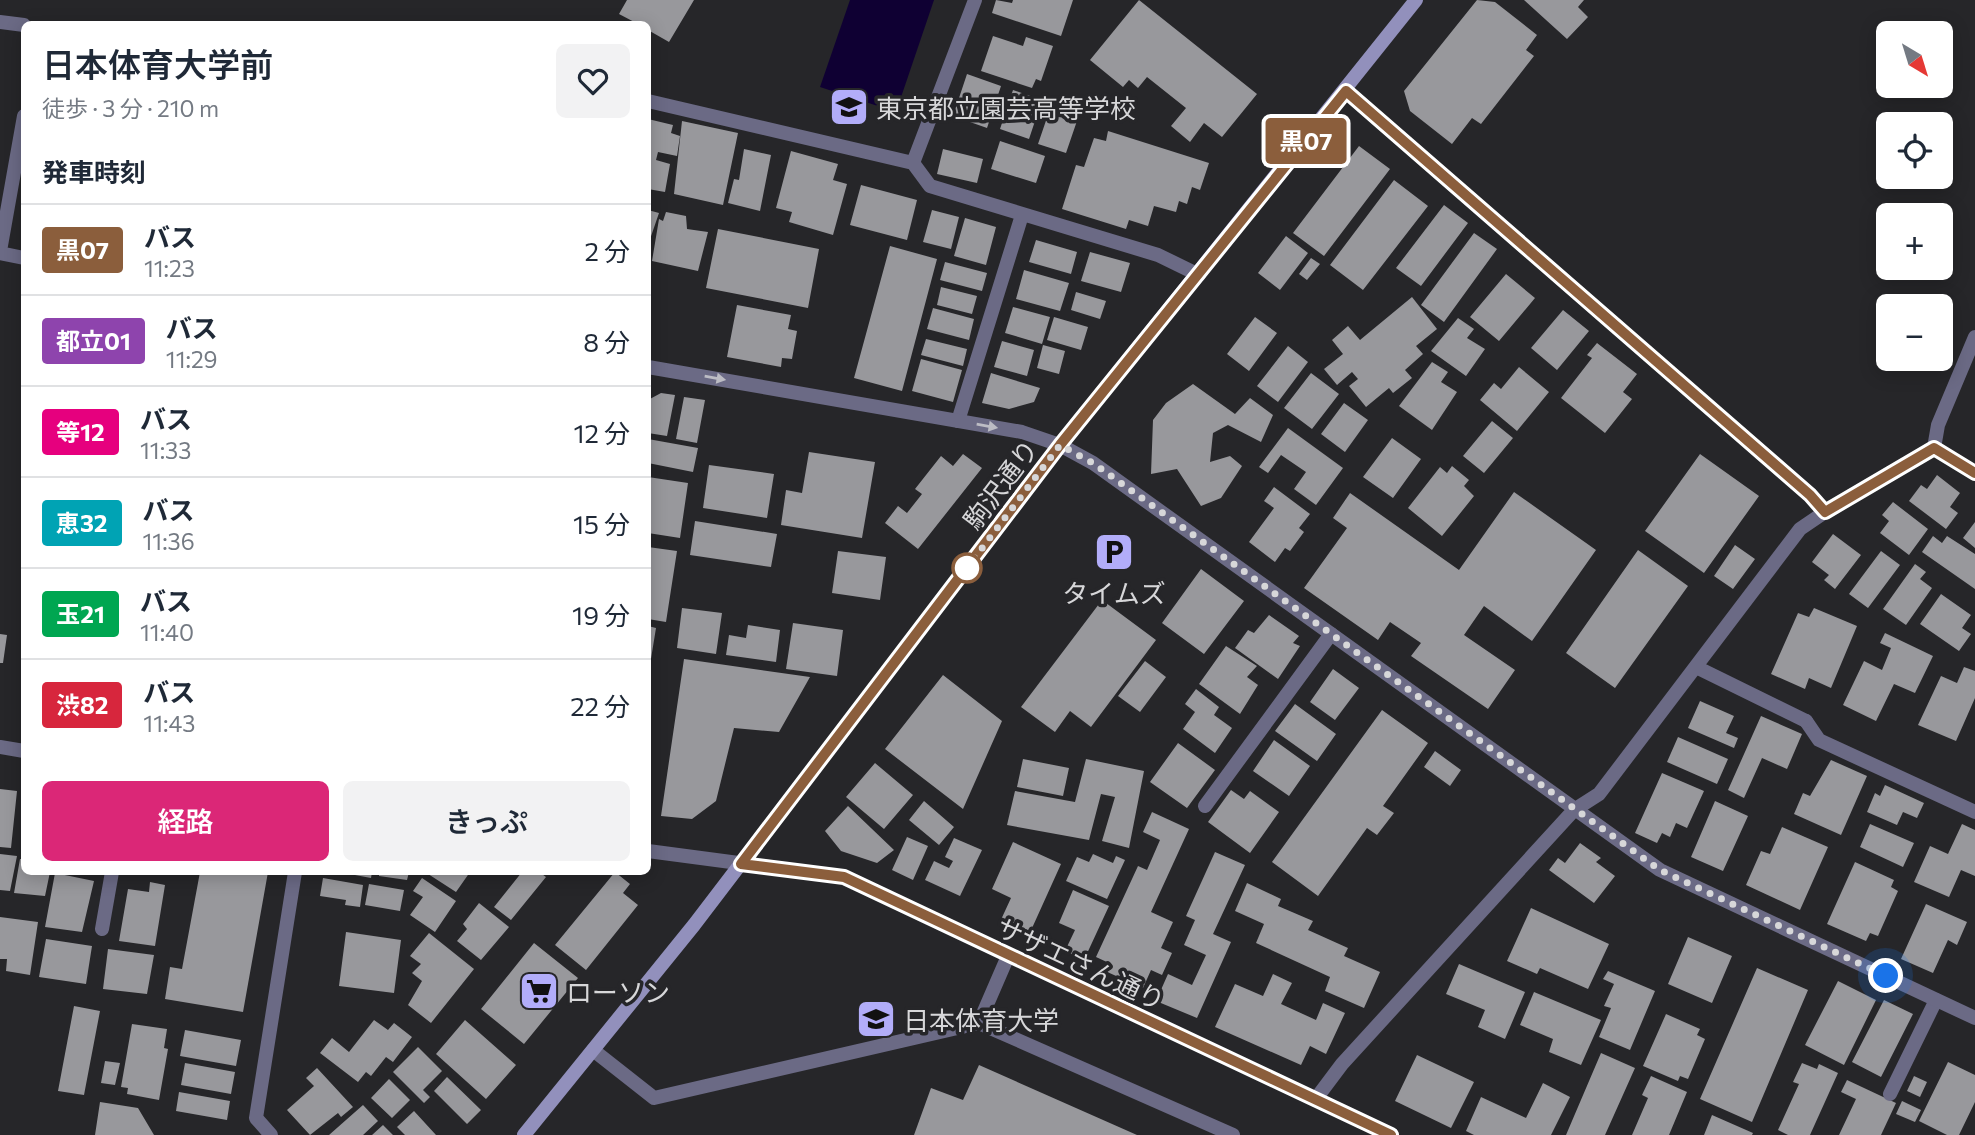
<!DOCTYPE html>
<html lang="ja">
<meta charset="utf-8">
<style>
:root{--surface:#fff;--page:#f2f2f3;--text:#1f2937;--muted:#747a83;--line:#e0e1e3;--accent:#db2777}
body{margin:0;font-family:Commissioner,"Noto Sans JP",sans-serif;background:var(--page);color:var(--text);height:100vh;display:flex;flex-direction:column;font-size:26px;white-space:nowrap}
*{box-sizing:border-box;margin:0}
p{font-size:23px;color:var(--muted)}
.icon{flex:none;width:38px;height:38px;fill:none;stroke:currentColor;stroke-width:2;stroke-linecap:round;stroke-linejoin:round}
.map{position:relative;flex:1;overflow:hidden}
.side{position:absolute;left:21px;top:21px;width:630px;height:854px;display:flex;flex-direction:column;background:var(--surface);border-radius:10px;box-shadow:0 4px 18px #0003}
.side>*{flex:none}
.badge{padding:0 14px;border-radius:5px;font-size:24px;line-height:46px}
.needle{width:46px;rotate:142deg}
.controls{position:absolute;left:1876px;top:21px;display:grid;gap:14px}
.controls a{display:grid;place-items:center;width:77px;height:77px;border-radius:10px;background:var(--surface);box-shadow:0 4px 18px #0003;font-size:35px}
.you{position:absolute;width:35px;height:35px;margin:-18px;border:5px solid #fff;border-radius:50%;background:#1a73e8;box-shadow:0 0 0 10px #1a73e833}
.map>.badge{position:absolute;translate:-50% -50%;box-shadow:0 0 0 4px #fff}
h2{padding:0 21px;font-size:26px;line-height:63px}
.round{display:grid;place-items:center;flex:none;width:74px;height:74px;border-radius:10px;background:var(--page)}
.summary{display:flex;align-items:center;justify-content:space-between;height:119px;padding:0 21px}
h1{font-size:33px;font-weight:600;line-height:52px}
.action{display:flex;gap:14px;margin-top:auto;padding:14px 21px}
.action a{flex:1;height:80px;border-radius:10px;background:var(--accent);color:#fff;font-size:28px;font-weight:600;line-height:80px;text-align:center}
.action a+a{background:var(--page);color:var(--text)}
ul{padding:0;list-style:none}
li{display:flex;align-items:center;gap:21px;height:91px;padding:0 21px;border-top:2px solid var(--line)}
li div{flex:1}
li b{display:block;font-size:26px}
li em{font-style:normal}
li .badge{min-width:77px;font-weight:700;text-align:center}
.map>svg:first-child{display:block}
.water{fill:#0f0033}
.building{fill:#98989c}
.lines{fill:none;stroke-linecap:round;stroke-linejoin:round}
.lane{stroke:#6b6a85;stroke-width:14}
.street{stroke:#6b6a85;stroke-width:14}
.secondary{stroke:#9290bc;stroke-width:14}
.oneway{fill:#bcbcc4}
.line-casing{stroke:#fff;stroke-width:16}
.line{stroke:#8b5e3c;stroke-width:10}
.walk{stroke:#d7d7d9;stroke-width:7;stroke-dasharray:0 12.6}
.stop-dot{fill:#fff;stroke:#8b5e3c;stroke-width:3.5}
.labels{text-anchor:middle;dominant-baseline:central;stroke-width:7;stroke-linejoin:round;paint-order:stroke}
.poi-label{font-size:26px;fill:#d7d7d9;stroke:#262629;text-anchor:start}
.street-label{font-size:26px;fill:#d7d7d9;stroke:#262629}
</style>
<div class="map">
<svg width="1975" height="1135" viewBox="0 0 1975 1135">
<rect width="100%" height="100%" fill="#262629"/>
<path class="water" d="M850,0H934L896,112L820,87Z"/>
<path class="building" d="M627,0H694L669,42L648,30V24H638L619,14Z
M996,0L1012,3L1013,0H1073L1061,36L992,13Z
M1139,0L1257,94L1222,137L1204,123L1190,142L1171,126L1186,108L1147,77L1138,88L1129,80L1123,87L1090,60Z
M1477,0L1495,2L1537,35L1526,50L1534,56L1481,124L1472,118L1452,144L1410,111L1404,91Z
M1524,0H1584L1578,7L1588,17L1567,39Z
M993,36L1023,46L1026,37L1053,46L1041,81L1036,79L1032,88L981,71Z
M967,74L1001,86L987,128L953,116Z
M1013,90L1042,100L1029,139L1000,129Z
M1051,106L1079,115L1066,153L1038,144Z
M648,119L673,125L671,133L680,136L677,156L658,152L656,160L670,164L665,192L648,189Z
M682,121L738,133L723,205L674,194Z
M1108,131L1209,163L1200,190L1192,187L1187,204L1179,201L1176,212L1154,206L1148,226L1129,220L1126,229L1062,209L1076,165L1084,167L1094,138L1106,141Z
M1000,141L1045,156L1036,183L991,169Z
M1359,146L1390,169L1324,256L1293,233Z
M744,149L771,155L760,211L728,203L734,179L739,180Z
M943,149L983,159L977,183L937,174Z
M791,151L838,164L833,180L847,184L833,235L789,222L792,212L776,208Z
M1394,180L1428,206L1363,290L1330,265Z
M861,185L917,200L907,240L850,225Z
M1444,205L1468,223L1421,286L1396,268Z
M648,210L659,213L648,245Z
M932,210L959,217L951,249L923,242Z
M666,212L686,216L687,229L708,232L698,271L652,261L659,219L663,221Z
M965,218L996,227L986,265L954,256Z
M718,229L819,249L808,308L706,288Z
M1474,233L1497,249L1444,322L1421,305Z
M1286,236L1308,253L1280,290L1258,273Z
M1036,240L1077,252L1071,274L1029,262Z
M890,246L937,259L902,391L854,378Z
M1090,252L1130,263L1121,292L1081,281Z
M1311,258L1320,264L1307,280L1299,274Z
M945,262L987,273L982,291L940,280Z
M1024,270L1069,283L1060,311L1016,299Z
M1506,274L1535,298L1499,341L1470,317Z
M941,287L977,296L972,314L937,305Z
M1076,292L1106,301L1100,319L1071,310Z
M1412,297L1437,329L1416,346L1423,354L1405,370L1412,378L1393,393L1389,388L1366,407L1349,386L1358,379L1352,372L1337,385L1324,369L1343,354L1332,340L1348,326L1360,340Z
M737,305L791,315L788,329L797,331L792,359L782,358L781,367L727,357Z
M1013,307L1050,317L1042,344L1005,333Z
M933,308L974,319L969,340L927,329Z
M1563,310L1589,331L1557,370L1531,348Z
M1054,317L1088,327L1081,350L1047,340Z
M1255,317L1277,333L1249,371L1227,354Z
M1458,318L1474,329L1467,338L1485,349L1466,376L1431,351Z
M926,339L967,349L963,366L921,355Z
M1002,341L1034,350L1027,376L994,367Z
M1597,343L1637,374L1623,392L1632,399L1605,433L1561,398L1592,358L1587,355Z
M1043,345L1065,351L1059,374L1037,368Z
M1288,346L1308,362L1278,402L1257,386Z
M921,359L962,370L953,402L912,391Z
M1432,362L1448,372L1441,382L1457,392L1432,430L1399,406Z
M1519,367L1549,392L1517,431L1480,400L1494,383L1501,389Z
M991,373L1040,388L1034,402L1009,409L982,403Z
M1311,373L1339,394L1312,429L1284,408Z
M1193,384L1235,414L1250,398L1273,415L1261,442L1228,425L1213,433L1210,462L1230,456L1242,466L1221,498L1201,506L1177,469L1151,474L1153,420L1166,403Z
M661,393L675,395L667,436L648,433V400Z
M684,397L705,400L697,443L676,439Z
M1344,403L1368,420L1345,452L1321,434Z
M1492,421L1513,438L1484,473L1463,456Z
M1288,428L1343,468L1316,505L1294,489L1306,472L1281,455L1268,473L1259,467Z
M1392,438L1421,459L1393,498L1363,477Z
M648,439L698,448L693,472L648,463Z
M809,452L875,462L862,538L781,525L786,490L802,493Z
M963,454L982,468L918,549L885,523L898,506L907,513L922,494L915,489L941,456L953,466Z
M1700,454L1759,496L1704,573L1645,531Z
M709,465L774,474L767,518L703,508Z
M1452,466L1469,480L1464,486L1474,496L1442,536L1408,508L1440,467L1447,473Z
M1937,475L1960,493L1950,507L1958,513L1946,529L1909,501L1921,485L1927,489Z
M648,477L688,483L680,538L648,533Z
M1274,487L1310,514L1299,528L1304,532L1290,551L1285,548L1275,562L1249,542L1274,508L1264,501Z
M1514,492L1596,550L1532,641L1484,606L1464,635L1515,670L1488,709L1411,656L1421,643L1390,622L1378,640L1304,588L1347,528L1333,518L1350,493L1459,570Z
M1893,502L1928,529L1909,555L1880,533L1889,521L1882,515Z
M695,521L777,534L771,567L690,555Z
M1975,522V548L1963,538Z
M1833,534L1861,555L1835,589L1824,580L1829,575L1812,562Z
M1933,536L1942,543L1947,536L1975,554V589L1922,552Z
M1735,545L1755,559L1733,589L1714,576Z
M648,547L677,551L666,622L648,619Z
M1638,550L1688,586L1615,688L1566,653Z
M838,551L886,557L880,600L832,593Z
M1881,551L1900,565L1868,608L1849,594Z
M1915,564L1926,572L1920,579L1932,588L1906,625L1883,609Z
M1201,569L1244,601L1204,654L1162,623Z
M1941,594L1971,615L1962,628L1971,634L1959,651L1920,624Z
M1102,600L1156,640L1091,727L1070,711L1055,732L1021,707Z
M682,608L722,613L716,654L677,648Z
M1814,608L1857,626L1831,688L1809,678L1805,689L1771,674L1798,613L1809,617Z
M1269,615L1299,636L1293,643L1300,646L1278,679L1235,648L1248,630L1254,633Z
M793,623L843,630L837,676L786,669Z
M748,625L780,630L776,662L726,655L729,635L746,638Z
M648,626L656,628L649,671L648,670Z
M1885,633L1933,656L1915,693L1894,684L1876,721L1843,705L1864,661L1882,670L1891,648L1880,643Z
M0,634L7,635L3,663H0Z
M1226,646L1257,666L1247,677L1258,685L1240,714L1199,684Z
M684,659L810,677L779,732L734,728L716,801L692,819L661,816Z
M1145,661L1166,677L1140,712L1118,696Z
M1964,667L1975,671V698L1956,741L1918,725L1941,676L1957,683Z
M1333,669L1359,688L1335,720L1310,702Z
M943,675L1002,721L963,809L885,749Z
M1196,689L1219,707L1214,715L1232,728L1215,753L1183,729L1195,712L1185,704Z
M648,690L651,691L649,708H648Z
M1700,701L1734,716L1726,733L1738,738L1734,748L1688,728Z
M1295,704L1336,734L1317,761L1275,731Z
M1382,710L1428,743L1383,806L1394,813L1377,835L1367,828L1318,896L1272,862Z
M1761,716L1802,734L1787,769L1762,758L1744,798L1728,790Z
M1678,737L1728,759L1717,784L1667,762Z
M1274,740L1310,766L1289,796L1253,771Z
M1178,743L1215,770L1187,808L1150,782Z
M1435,751L1461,770L1450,786L1424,767Z
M1023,759L1069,768L1063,796L1017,787Z
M1086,759L1144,771L1129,848L1102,841L1115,797L1101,794L1089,840L1007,825L1015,791L1075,802Z
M1831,760L1867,776L1841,835L1794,814L1803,793L1810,796Z
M875,763L913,795L884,829L846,797Z
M1662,773L1704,791L1687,828L1676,823L1670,837L1662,833L1657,843L1635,833Z
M1885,785L1924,803L1917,818L1903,812L1897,825L1867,812L1875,793L1880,796Z
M0,789L17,791L11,848L0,847Z
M1231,790L1244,799L1250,791L1279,812L1250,853L1208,822Z
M924,801L954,827L939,845L909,820Z
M1715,801L1748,816L1723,871L1691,857Z
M848,806L894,850L877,863L841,851L825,831Z
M1152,812L1189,829L1151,912L1173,922L1161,948L1172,953L1162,975L1151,970L1143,988L1105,971L1109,963L1096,957L1138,866L1147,870L1160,840L1143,832Z
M1870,824L1914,843L1903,867L1860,847Z
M1962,824L1975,830V876L1961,870L1949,897L1914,882L1930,846L1948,854Z
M1782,827L1828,847L1800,910L1746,885L1761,851L1770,854Z
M907,837L928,846L913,880L892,870Z
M954,838L982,850L960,896L925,880L934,861L949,868L953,861L945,857Z
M1013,842L1061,864L1028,937L999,924L1011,898L992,889Z
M1580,843L1601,858L1596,862L1615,876L1594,903L1549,870L1558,858L1565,863Z
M1215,852L1245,865L1213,934L1231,942L1197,1018L1156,1001L1168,974L1192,985L1206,955L1184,945L1195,920L1186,916Z
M0,854L17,856L10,891L0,890Z
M1093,854L1113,863L1116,856L1125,860L1107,899L1066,881L1077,857L1089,862Z
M20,859H24V872H50L45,896L14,893Z
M1855,862L1894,880L1891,887L1898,891L1878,936L1870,933L1866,941L1827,924Z
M200,872H268L243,1012L165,999L170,967L182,969Z
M339,872H372L371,878Z
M379,872H409L407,880L379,876Z
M425,872H470L456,892Z
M522,872H539L546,877L511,920L494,907Z
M615,872L630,884L623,893L638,905L586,970L555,945Z
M55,873L94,881L82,932L45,927Z
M323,878L363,885L360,907L345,905L346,900L320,896Z
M422,878L456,901L435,932L410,915L423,897L413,891Z
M150,882L165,885L155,946L119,941L128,889L149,892Z
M1247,883L1281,899L1278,906L1313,921L1308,930L1348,948L1344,956L1380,972L1364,1008L1325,991L1330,977L1256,943L1264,924L1235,911Z
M369,884L404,890L400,911L365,905Z
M1073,890L1109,906L1084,960L1065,951L1075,930L1059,923Z
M479,903L509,927L481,960L457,941L467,929L463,924Z
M1926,904L1967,922L1957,945L1948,940L1933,973L1901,959Z
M1531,908L1609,944L1588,989L1540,968L1537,974L1507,961Z
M0,917L38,922L30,975L6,971L7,959H0Z
M346,932L401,940L394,993L339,986Z
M429,933L474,969L431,1023L408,1005L422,981L412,973L421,964L410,956Z
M1688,937L1732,956L1712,1003L1668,984Z
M46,939L92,946L86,984L39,977Z
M534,943L578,978L524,1044L481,1009Z
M108,949L154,955L147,994L103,989Z
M1459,964L1525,992L1505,1039L1478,1027L1485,1010L1446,994Z
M1757,968L1808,990L1752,1122L1700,1099Z
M1608,971L1655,991L1630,1050L1599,1037L1611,1008L1604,1006L1614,984L1603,979Z
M1273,974L1292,983L1281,1004L1316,1020L1323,1003L1345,1013L1326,1054L1310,1046L1301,1065L1215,1027L1235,984L1263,996Z
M1838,981L1876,1000L1844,1065L1805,1045Z
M1534,992L1601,1020L1581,1065L1549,1052L1553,1039L1520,1025Z
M1884,1000L1913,1014L1881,1077L1852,1062Z
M74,1006L100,1011L84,1095L58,1091Z
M1666,1014L1700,1029L1697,1035L1705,1039L1688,1079L1680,1076L1678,1081L1643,1066Z
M374,1020L388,1030L394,1023L412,1037L393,1062L386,1057L371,1076L366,1072L358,1082L320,1053L332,1038L349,1052Z
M465,1020L516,1065L486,1099L436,1054Z
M132,1024L167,1029L164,1048L168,1049L159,1100L127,1094L128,1088L121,1087Z
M185,1030L241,1040L236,1066L180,1056Z
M418,1047L442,1071L423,1090L430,1097L424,1103L393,1072Z
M1601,1053L1635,1068L1605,1135H1566Z
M1417,1055L1474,1082L1451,1128L1395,1101Z
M105,1061L120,1063L115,1085L101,1083Z
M1948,1062L1975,1075V1102L1959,1135H1947L1919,1121Z
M185,1063L235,1072L231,1094L181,1085Z
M1802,1063L1817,1069L1819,1064L1838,1073L1810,1135H1788L1778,1130L1799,1084L1793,1082Z
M979,1065L1137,1135H914L931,1088L963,1100Z
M317,1068L353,1107L341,1117L338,1113L310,1135L287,1110L314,1086L306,1078Z
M1651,1076L1687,1092L1669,1135H1632L1648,1098L1642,1095Z
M1914,1076L1927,1082L1920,1097L1907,1091Z
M447,1077L481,1110L467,1124L434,1091Z
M389,1079L410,1100L392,1118L371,1098Z
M1847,1080L1896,1103L1881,1135H1839L1856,1099L1841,1092Z
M1543,1083L1570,1097L1551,1135H1474L1466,1131L1481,1097L1526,1118Z
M179,1092L230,1101L227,1120L176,1111Z
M1902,1101L1921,1110L1915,1122L1896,1114Z
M100,1102L138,1108L154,1135H95Z
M363,1105L378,1121L363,1135H329Z
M414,1111L436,1135H405L397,1127Z
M1712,1115L1753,1133L1752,1135H1704Z
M383,1125L393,1135H372Z"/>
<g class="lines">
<path class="lane" d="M0,22L24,25
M648,101L913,163L930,186L1158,255L1199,275
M913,163L975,0
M958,421L1022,215
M1806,721L1819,740L1975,812
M1205,806L1331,634
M102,929L112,872
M979,1023L1233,1135
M593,1050L654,1098L979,1023L1008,956
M1890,1094L1936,1000"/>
<path class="street" d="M1346,91L1810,495L1825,512L1934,448L1975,473
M0,251L24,116
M0,253L24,258
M648,367L1022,432L1060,445L1093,463L1660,870L1975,1018
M1934,448L1938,425L1975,337
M1696,667L1806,721
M0,747L24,751
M648,851L844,877L1391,1135
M1315,1100L1342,1064L1574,810L1599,794L1800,529L1825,512
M271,1135L256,1118L295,872"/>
<path class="secondary" d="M524,1135L694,925L1060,445L1416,0"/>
</g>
<defs><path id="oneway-solid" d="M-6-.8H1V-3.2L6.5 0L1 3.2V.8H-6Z" transform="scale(1.75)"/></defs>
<g class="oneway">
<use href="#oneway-solid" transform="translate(715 378) rotate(10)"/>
<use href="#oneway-solid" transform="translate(987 426) rotate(10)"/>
</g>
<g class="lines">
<g class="line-casing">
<path id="line" d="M1391,1135L844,877L741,864L1060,445L1346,91L1810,495L1825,512L1934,448L1975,473"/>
</g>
<use href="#line" class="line"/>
<path class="walk" d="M967,568L1060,445L1093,463L1660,870L1886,976"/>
</g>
<defs>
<g id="school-square" transform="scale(2.0125)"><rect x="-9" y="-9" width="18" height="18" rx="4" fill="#b2adf9" stroke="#262629"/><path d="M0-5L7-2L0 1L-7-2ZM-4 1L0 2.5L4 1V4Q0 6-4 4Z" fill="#111"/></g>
<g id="parking-square" transform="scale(2.0125)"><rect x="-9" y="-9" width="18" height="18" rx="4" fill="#b2adf9" stroke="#262629"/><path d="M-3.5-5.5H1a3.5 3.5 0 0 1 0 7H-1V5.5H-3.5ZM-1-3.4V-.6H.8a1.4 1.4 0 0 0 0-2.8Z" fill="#111"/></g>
<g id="supermarket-square" transform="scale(2.0125)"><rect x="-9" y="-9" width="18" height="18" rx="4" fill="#b2adf9" stroke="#262629"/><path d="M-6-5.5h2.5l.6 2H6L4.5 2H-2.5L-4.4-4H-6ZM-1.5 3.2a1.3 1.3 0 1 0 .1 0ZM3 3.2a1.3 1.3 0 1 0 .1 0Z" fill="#111"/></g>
<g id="university-square" transform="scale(2.0125)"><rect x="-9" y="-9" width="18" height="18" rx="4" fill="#b2adf9" stroke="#262629"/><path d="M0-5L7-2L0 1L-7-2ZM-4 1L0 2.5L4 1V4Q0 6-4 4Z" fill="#111"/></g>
</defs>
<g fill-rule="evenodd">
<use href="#school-square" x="849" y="107"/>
<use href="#parking-square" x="1114" y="552"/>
<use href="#supermarket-square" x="539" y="991"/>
<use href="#university-square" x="876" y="1019"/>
</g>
<circle class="stop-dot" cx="967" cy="568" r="14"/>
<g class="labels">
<g class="poi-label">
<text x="876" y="107">東京都立園芸高等学校</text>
<text x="1114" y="592" text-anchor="middle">タイムズ</text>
<text x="566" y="991">ローソン</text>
<text x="903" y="1019">日本体育大学</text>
</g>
<g class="street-label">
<text transform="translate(1000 484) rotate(-53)">駒沢通り</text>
<text transform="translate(1081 963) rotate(25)">サザエさん通り</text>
</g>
</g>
</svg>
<div class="controls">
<a><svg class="needle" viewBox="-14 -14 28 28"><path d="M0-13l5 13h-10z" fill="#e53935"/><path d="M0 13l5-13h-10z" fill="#747a83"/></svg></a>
<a><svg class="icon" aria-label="locate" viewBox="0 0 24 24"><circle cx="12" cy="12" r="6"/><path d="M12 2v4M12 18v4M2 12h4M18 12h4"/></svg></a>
<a>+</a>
<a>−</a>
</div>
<div class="you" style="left:1886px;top:976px"></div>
<b class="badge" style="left:1306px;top:141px;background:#8b5e3c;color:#fff">黒07</b>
<section class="side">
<div class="summary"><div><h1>日本体育大学前</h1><p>徒歩 · 3 分 · 210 m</p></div><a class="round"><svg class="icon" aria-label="heart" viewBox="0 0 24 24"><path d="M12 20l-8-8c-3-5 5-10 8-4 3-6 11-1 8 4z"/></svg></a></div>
<h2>発車時刻</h2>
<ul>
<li><span class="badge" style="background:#8b5e3c;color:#fff">黒07</span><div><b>バス</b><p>11:23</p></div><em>2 分</em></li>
<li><span class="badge" style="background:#8e44ad;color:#fff">都立01</span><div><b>バス</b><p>11:29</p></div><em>8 分</em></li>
<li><span class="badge" style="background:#e6007e;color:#fff">等12</span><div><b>バス</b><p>11:33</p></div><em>12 分</em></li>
<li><span class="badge" style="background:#00a3b4;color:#fff">恵32</span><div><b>バス</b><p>11:36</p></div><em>15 分</em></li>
<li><span class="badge" style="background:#00a651;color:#fff">玉21</span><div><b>バス</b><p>11:40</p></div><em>19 分</em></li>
<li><span class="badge" style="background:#d7263d;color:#fff">渋82</span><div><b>バス</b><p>11:43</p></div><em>22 分</em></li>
</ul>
<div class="action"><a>経路</a><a>きっぷ</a></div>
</section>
</div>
